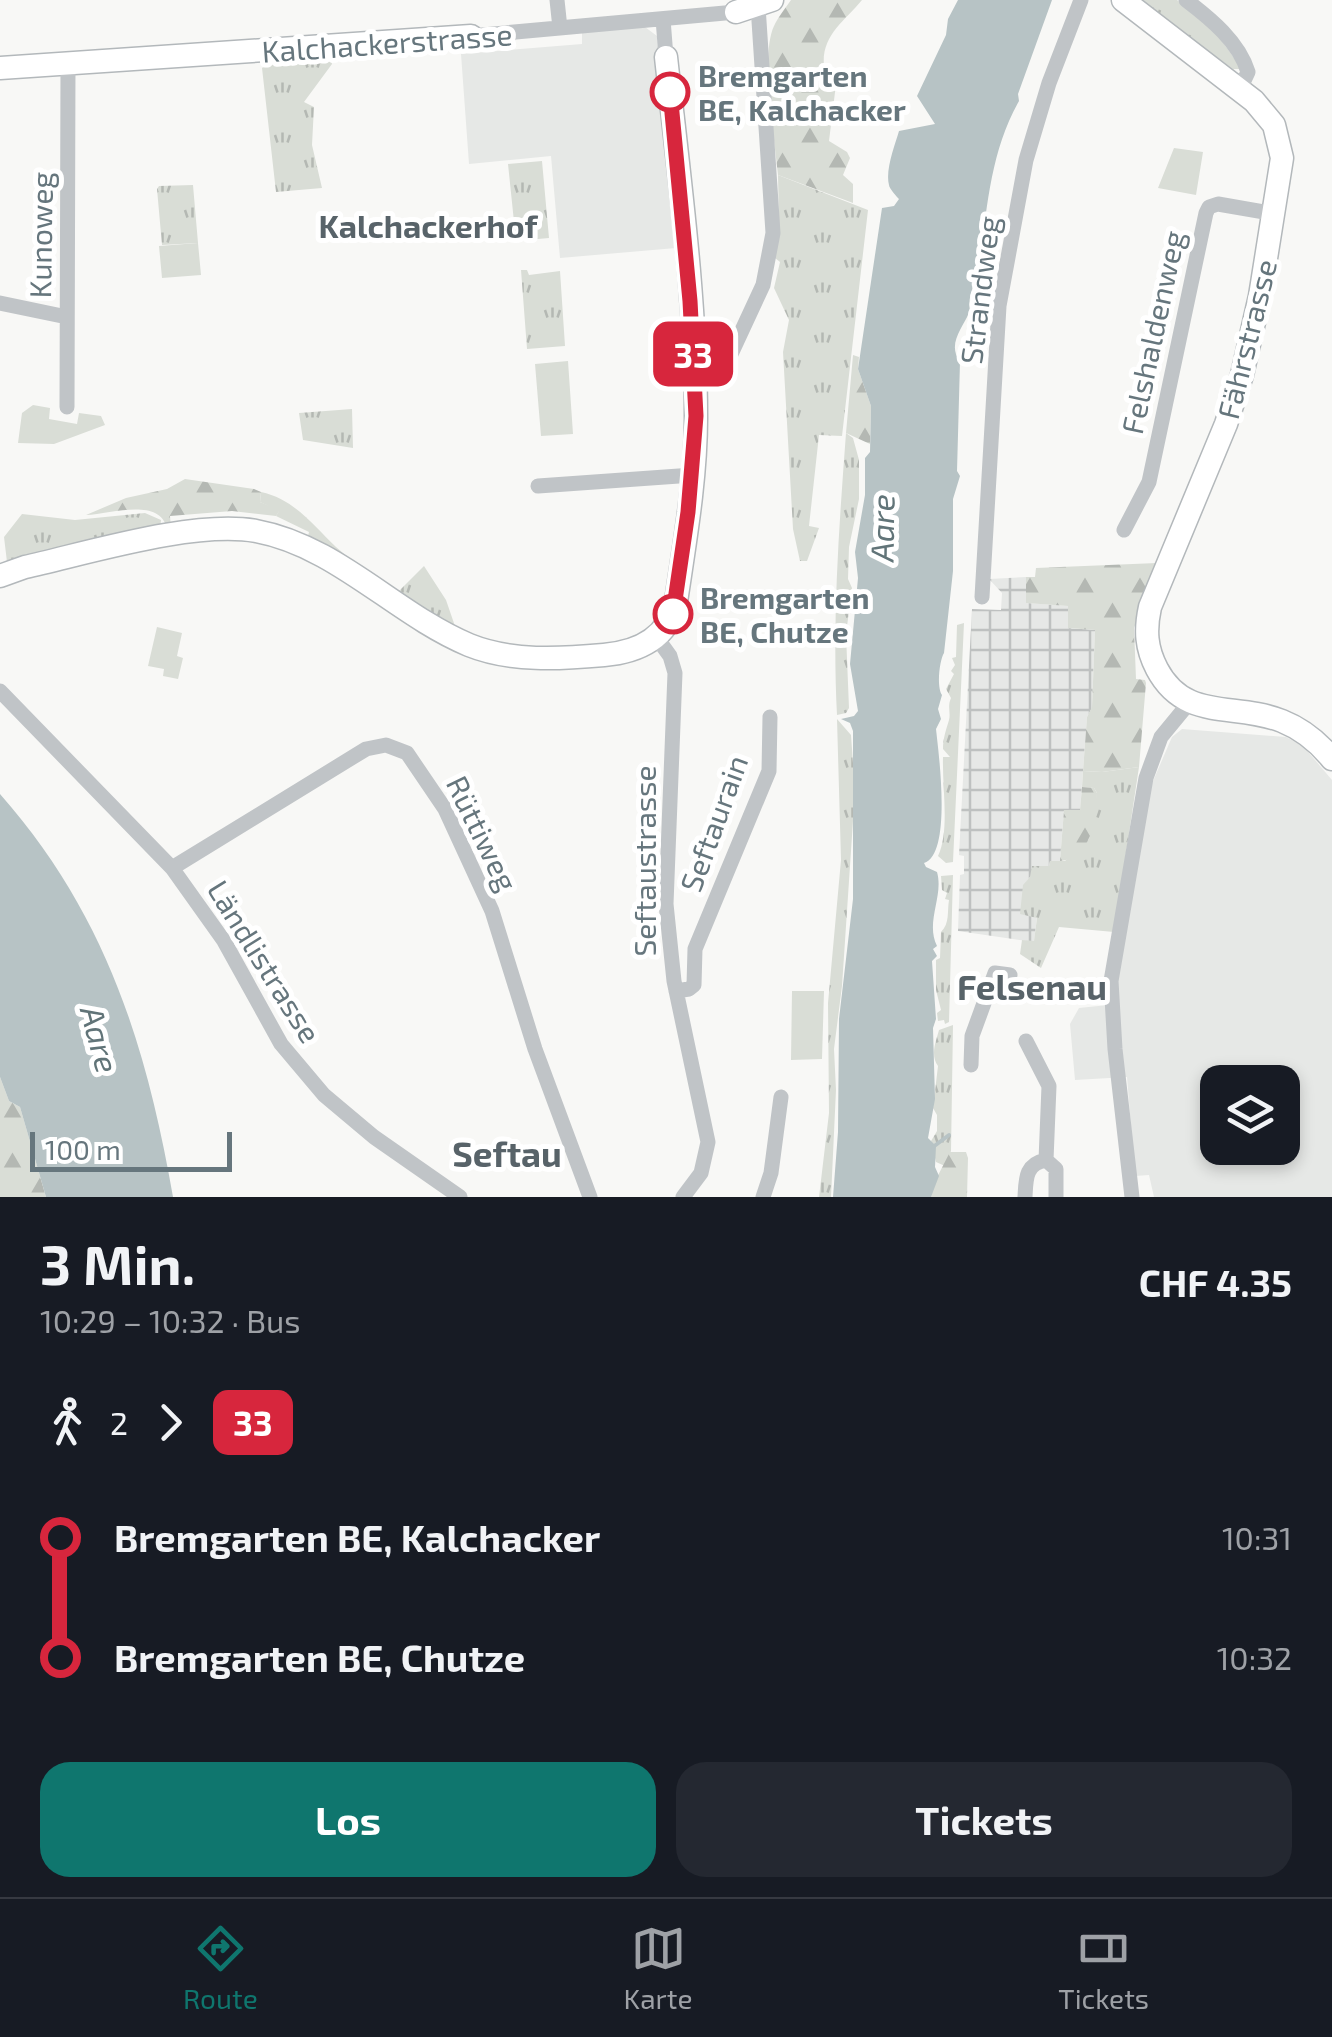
<!DOCTYPE html>
<html lang="de">
<meta charset="utf-8">
<style>
:root{--surface:#171b24;--page:#242831;--text:#f1f3f6;--muted:#9ea1a6;--line:#363941;--accent:#0f766e}
body{margin:0;font-family:"Exo 2",sans-serif;background:var(--page);color:var(--text);height:100vh;display:flex;flex-direction:column;font-size:38px;white-space:nowrap}
*{box-sizing:border-box;margin:0}
p{font-size:32px;color:var(--muted)}
.icon{flex:none;width:55px;height:55px;fill:none;stroke:currentColor;stroke-width:2;stroke-linecap:round;stroke-linejoin:round}
.map{position:relative;height:1197px;overflow:hidden}
.side{display:flex;flex-direction:column;background:var(--surface);flex:1}
.side>*{flex:none}
.badge{padding:0 20px;border-radius:15px;font-size:35px;line-height:65px}
.buttons{position:absolute;left:1200px;top:1065px;display:grid;gap:20px}
.buttons a{display:grid;place-items:center;width:100px;height:100px;border-radius:20px;background:var(--surface);box-shadow:0 5px 15px #0003;font-size:50px}
.scale{position:absolute;left:30px;bottom:25px;width:202px;box-sizing:border-box;padding-left:10px;border:5px solid #66767d;border-top:0;font-size:28px;line-height:35px;white-space:nowrap;color:#66767d;-webkit-text-stroke:8px #fff;paint-order:stroke}
.map>.badge{position:absolute;translate:-50% -50%;box-shadow:0 0 0 5px #fff}
.legs{display:flex;align-items:center;gap:15px;height:110px;padding:0 40px;font-size:32px}
.legs p{margin-inline-start:auto}
.overview{display:flex;align-items:center;justify-content:space-between;height:170px;padding:0 40px}
h1{font-size:55px;font-weight:700;line-height:75px}
.button{display:flex;gap:20px;margin-top:auto;padding:20px 40px}
.button a{flex:1;height:115px;border-radius:30px;background:var(--accent);color:#fff;font-size:40px;font-weight:700;line-height:115px;text-align:center}
.button a+a{background:var(--page);color:var(--text)}
ul{padding:0 40px;list-style:none}
li{display:flex;align-items:center;gap:35px;height:120px;font-size:38px}
li i{display:grid;place-items:center;width:15px;height:100%;margin:0 12px;background:currentColor}
li i::after{content:'';width:25px;height:25px;margin:-12px;border:8px solid;border-radius:50%;background:var(--surface)}
li p{margin-inline-start:auto}
li:first-child i{background:linear-gradient(#0000 50%,currentColor 0)}
li:last-child i{background:linear-gradient(currentColor 50%,#0000 0)}
.tab-bar{display:flex;justify-content:space-around;align-items:center;height:140px;border-top:2px solid var(--line);background:var(--surface);font-size:28px;color:var(--muted)}
.tab-bar a{display:grid;justify-items:center;gap:5px}
.tab-bar .selected{color:var(--accent)}
.map>svg:first-child{display:block}
.built{fill:#e6e8e6;fill-rule:evenodd}
.industrial{fill:url(#industrial-grid)}
.grass{fill:url(#grass-tufts)}
.forest{fill:url(#forest-firs)}
.park{fill:#d9ddd6}
.water{fill:#b7c3c5}
.lines{fill:none;stroke-linecap:round;stroke-linejoin:round}
.stream{stroke:#b7c3c5;stroke-width:4}
.secondary-casing{stroke:#b3b8bb;stroke-width:25}
.street{stroke:#c0c4c7;stroke-width:15}
.secondary{stroke:#fff;stroke-width:22}
.line-1-casing{stroke:#fff;stroke-width:22}
.line-1{stroke:#d7263d;stroke-width:15}
.stop-1-dot{fill:#fff;stroke:#d7263d;stroke-width:5}
.labels{text-anchor:middle;dominant-baseline:central;stroke-width:10;stroke-linejoin:round;paint-order:stroke}
.street-label{font-size:30px;fill:#66767d;stroke:#fff}
.stop-label{font-size:30px;font-weight:bold;fill:#66767d;stroke:#fff;text-anchor:start}
.neighbourhood-label{font-size:32px;font-weight:bold;fill:#586369;stroke:#fff}
.water-label{font-size:32px;font-style:italic;fill:#617478;stroke:#fff}
.quarter-label{font-size:35px;font-weight:bold;fill:#586369;stroke:#fff}
</style>
<div class="map">
<svg width="1332" height="1197" viewBox="0 0 1332 1197">
<defs>
<pattern id="industrial-grid" width="8" height="8" patternUnits="userSpaceOnUse" patternTransform="scale(2.5)"><rect width="8" height="8" fill="#e6e8e6"/><path d="M0 4h8M4 0v8" fill="none" stroke="#bec1c0"/></pattern>
<pattern id="grass-tufts" width="24" height="20" patternUnits="userSpaceOnUse" patternTransform="scale(2.5)"><rect width="24" height="20" fill="#d9ddd6"/><path d="M3 7l-1-3M5 7V3M7 7l1-3M15 17l-1-3M17 17v-4M19 17l1-3" fill="none" stroke="#b4b8b3"/></pattern>
<pattern id="forest-firs" width="22" height="20" patternUnits="userSpaceOnUse" patternTransform="scale(2.5)"><rect width="22" height="20" fill="#d9ddd6"/><path d="M5 1l3.5 6h-7zM16 11l3.5 6h-7z" fill="#b4b8b3"/></pattern>
</defs>
<rect width="100%" height="100%" fill="#f8f8f6"/>
<path class="built" d="M645,27L657,36L676,248L560,258L551,156L469,164L461,54L582,44V32Z
M1182,729L1286,737L1303,746L1332,780V1197H1154L1149,1175L1135,1176L1127,1077L1075,1080L1070,1024L1079,1008L1118,1004L1117,981L1150,788L1172,737ZM1218,1082H1282V1148H1218Z"/>
<path class="industrial" d="M1026,577L1027,603L1068,606V628L1095,630L1092,708L1087,717L1080,811L1064,810L1060,861H1050L1049,866L1030,877L1026,882L1037,917L1034,942L958,931L960,875L964,874V856L959,855L972,609L1001,610L1002,593L989,579Z"/>
<path class="grass" d="M1139,0H1177L1214,30L1242,69H1233Z
M331,60L332,64L304,102L314,107L312,145L322,188L276,192L262,68L268,64Z
M542,161L549,238L516,241L508,164Z
M778,175L868,210L842,436L819,435L809,526L819,528L807,561H800L793,529L783,352L789,320L774,288L780,262L775,258L779,223Z
M193,185L198,243L162,245L157,189L159,186Z
M521,270H527L529,275L560,271L565,346L527,349Z
M352,409L353,448L303,440L299,413Z
M846,433L853,438L859,460V499L849,547L848,579L852,588L846,634L849,708L846,713L837,715C832,621 839,527 846,433Z
M261,492C294,499 313,525 336,547C348,558 362,567 374,576L307,540L309,532L276,516L279,511L260,502Z
M145,513L161,520L160,531L7,562L4,537L22,514L75,520Z
M424,566L446,600L457,632L396,594Z
M964,623L953,862L946,863L938,856C950,830 942,789 943,757H950L943,749C943,738 946,730 949,720C951,712 947,707 951,698L946,689L954,674L951,671L955,665L952,658L956,657L957,625Z
M837,719L851,735L855,791L842,986L834,1049L836,1090L831,1197H819L829,1113L828,1003L841,860Z
M1139,767L1114,932L1059,927L1041,968L1020,954L1022,940L1034,941L1037,918L1020,914L1023,885L1030,877L1032,866H1049L1050,861H1065L1089,839L1097,793L1094,788L1082,787L1083,771L1102,772Z
M953,875L949,1022L945,1024L944,1020L938,1021L937,1013L941,1010L936,990V960L940,958L941,932C950,923 947,912 949,900L945,899L947,893L942,890L941,876Z
M953,1025L951,1151L945,1166L936,1162L931,1141L937,1131V1115L933,1108L938,1066C930,1055 936,1041 939,1030Z"/>
<path class="forest" d="M791,0H862C844,22 821,35 824,67L837,76L829,141L847,152L850,158L843,175L853,184V203L778,175C775,141 760,55 774,26C778,17 785,9 791,0Z
M853,355L859,357L858,369L871,406L870,444L846,433Z
M185,479L254,489L261,492L260,502L280,510L276,516L232,511L170,516L171,528H167C159,497 111,514 86,515L126,498L167,489Z
M1157,563L1134,628L1136,679L1145,680L1146,683L1139,767L1102,772L1083,771L1087,717L1092,707L1095,630L1068,628V606L1026,603V577H1035L1036,568Z
M1082,787L1094,788L1097,793C1097,818 1091,859 1060,861L1064,810H1080Z
M0,1077L9,1101L20,1107L46,1197H0Z
M950,1152H966L968,1158L967,1197H931L932,1187Z"/>
<path class="park" d="M1174,148L1203,152L1196,195L1158,188Z
M198,243L201,275L162,278L159,246Z
M568,361L573,434L541,436L535,364Z
M33,405L50,408L49,419L77,424L79,413L101,416L105,425L54,444L18,443L22,413Z
M157,627L182,633L177,656L183,658L178,679L163,676L164,669L148,666Z
M792,991H824L822,1059L791,1060Z"/>
<path class="water" d="M958,0H1052L1018,94L1019,101C990,152 987,210 979,267C976,283 967,295 970,311C962,329 947,344 960,362L957,471L960,476L953,499V571L944,653C940,659 936,686 942,695L938,709L941,719L936,729C939,756 952,854 924,863L926,867L937,872C944,896 925,922 937,946L933,949L937,956L932,961L936,1019L933,1028L935,1099L928,1138L936,1146L935,1167L939,1176L931,1197H833L838,1132L839,1019L853,899V731L850,723L841,719L854,716L858,711L850,664L858,578L855,552L865,495V458L870,452L871,406L858,369L882,208L894,206L899,199C897,197 889,188 889,185C885,170 895,145 899,131L935,124L917,96L946,35L948,19Z
M0,794C105,913 146,1043 173,1197H46L20,1107L9,1101L0,1077Z"/>
<g class="lines">
<path class="stream" d="M933,1147L949,1135"/>
<g class="secondary-casing">
<path id="secondary" d="M1123,0L1254,101L1274,125L1282,158L1260,296L1242,375L1226,424L1150,607C1145,630 1146,648 1157,669C1185,722 1234,702 1282,721C1302,729 1319,743 1332,759
M736,12L772,0
M0,68L471,36
M0,576L25,567C88,553 194,520 256,531C337,546 395,614 469,645C511,662 560,659 604,655C639,652 668,638 676,602C685,541 696,479 696,418C696,298 679,176 666,57"/>
</g>
<path class="street" d="M557,0L560,28
M1186,0C1211,19 1239,42 1248,72L1240,89
M663,19L666,57
M471,36L736,12
M0,303L67,317
M693,360H721L731,354L763,285L773,233L758,6
M67,407L68,64
M538,486L693,475
M1124,530L1149,482L1206,213L1209,207L1218,204L1275,214
M982,597L999,306L1026,160L1049,83L1081,0
M657,638L670,656L675,673L666,904L674,981L708,1142L701,1173L683,1197
M0,691L172,868L224,941L281,1044L324,1095L374,1137L460,1197
M172,868L366,749L386,745L407,753L445,809L492,911L535,1049L590,1197
M676,991L689,989L694,985L695,949L769,771L770,717
M1026,1041L1049,1086L1046,1160L1056,1169V1197
M971,1065L972,1036L995,973L1010,975
M763,1197L771,1173L781,1097
M1025,1197C1026,1179 1025,1164 1046,1160
M1132,1197L1115,1049L1111,981L1146,778L1161,737L1189,703"/>
<use href="#secondary" class="secondary"/>
</g>
<g class="lines">
<g class="line-1-casing">
<path id="line-1" d="M670,92L690,301L696,416L688,512L673,614"/>
</g>
<use href="#line-1" class="line-1"/>
</g>
<g class="stop-1-dot">
<circle cx="670" cy="92" r="18"/>
<circle cx="673" cy="614" r="18"/>
</g>
<g class="labels">
<g class="street-label">
<text transform="translate(387 42) rotate(-4)">Kalchackerstrasse</text>
<text transform="translate(40 235) rotate(-89)">Kunoweg</text>
<text transform="translate(979 290) rotate(-83)">Strandweg</text>
<text transform="translate(1152 332) rotate(-78)">Felshaldenweg</text>
<text transform="translate(1246 339) rotate(-76)">Fährstrasse</text>
<text transform="translate(713 823) rotate(-70)">Seftaurain</text>
<text transform="translate(483 833) rotate(64)">Rüttiweg</text>
<text transform="translate(644 861) rotate(-90)">Seftaustrasse</text>
<text transform="translate(265 961) rotate(58)">Ländlistrasse</text>
</g>
<g class="stop-label">
<text x="698" y="75">Bremgarten<tspan x="698" dy="34">BE, Kalchacker</tspan></text>
<text x="700" y="597">Bremgarten<tspan x="700" dy="34">BE, Chutze</tspan></text>
</g>
<g class="neighbourhood-label">
<text x="428" y="225">Kalchackerhof</text>
</g>
<g class="water-label">
<text transform="translate(881 528) rotate(-89)">Aare</text>
<text transform="translate(101 1039) rotate(75)">Aare</text>
</g>
<g class="quarter-label">
<text x="1032" y="986">Felsenau</text>
<text x="507" y="1153">Seftau</text>
</g>
</g>
</svg>
<div class="buttons">
<a><svg class="icon" aria-label="layers" viewBox="0 0 24 24"><path d="M12 4l9 5-9 5-9-5zM3 14l9 5 9-5"/></svg></a>
</div>
<div class="scale">100 m</div>
<b class="badge" style="left:693px;top:354px;background:#d7263d;color:#fff">33</b>
</div>
<section class="side">
<div class="overview"><div><h1>3 Min.</h1><p>10:29 – 10:32 · Bus</p></div><b>CHF 4.35</b></div>
<div class="legs"><svg class="icon" aria-label="walk" viewBox="0 0 24 24"><circle cx="13" cy="4" r="2"/><path d="M13 8l-2 6 4 7M11 14l-3 7M7 12l3-4h3l4 4"/></svg>2<svg class="icon" aria-label="forward" viewBox="0 0 24 24"><path d="M9 5l7 7-7 7"/></svg><b class="badge" style="background:#d7263d;color:#fff">33</b></div>
<ul>
<li><i style="color:#d7263d"></i><b>Bremgarten BE, Kalchacker</b><p>10:31</p></li>
<li><i style="color:#d7263d"></i><b>Bremgarten BE, Chutze</b><p>10:32</p></li>
</ul>
<div class="button"><a>Los</a><a>Tickets</a></div>
</section>
<nav class="tab-bar">
<a class="selected"><svg class="icon" aria-label="directions" viewBox="0 0 24 24"><path d="M12 3l9 9-9 9-9-9zM9 14v-3h6M13 9l2 2-2 2"/></svg>Route</a>
<a><svg class="icon" aria-label="map" viewBox="0 0 24 24"><path d="M3 6l6-2 6 2 6-2v14l-6 2-6-2-6 2zM9 4v14M15 6v14"/></svg>Karte</a>
<a><svg class="icon" aria-label="tickets" viewBox="0 0 24 24"><path d="M3 7h18v10H3zM15 7v10"/></svg>Tickets</a>
</nav>
